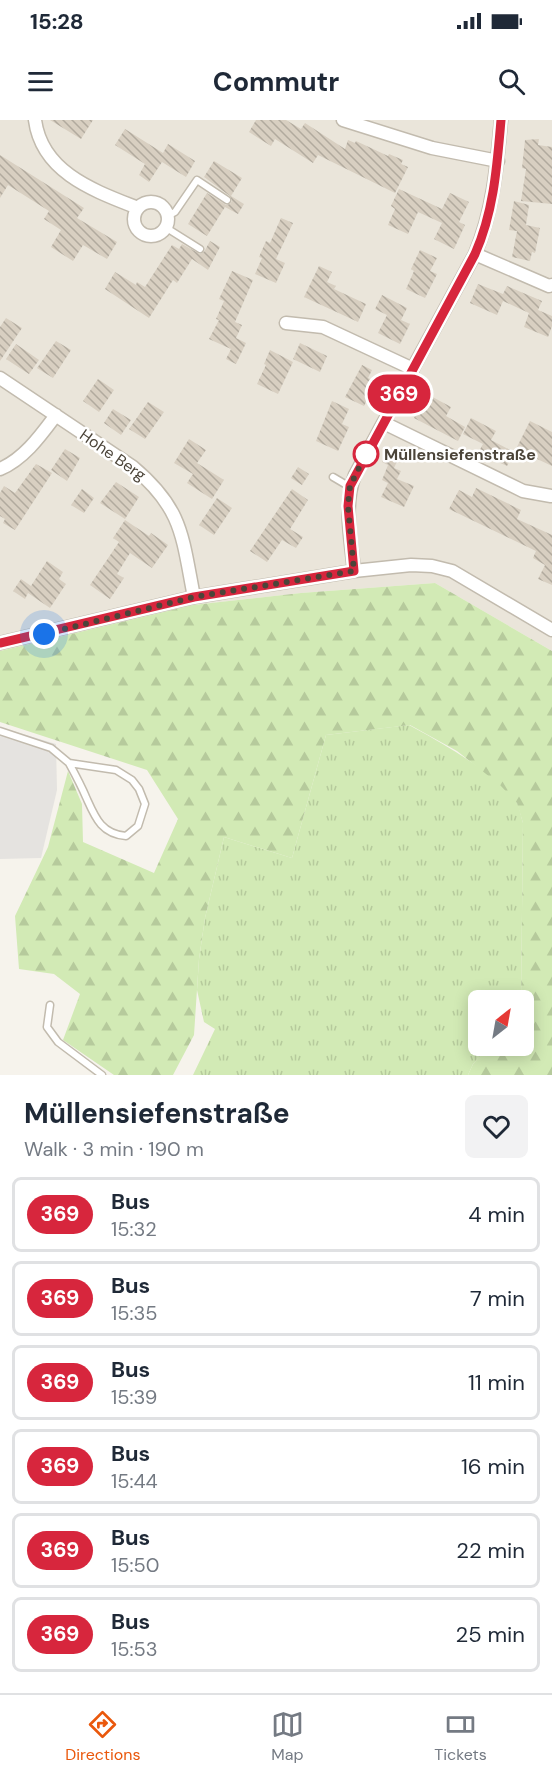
<!DOCTYPE html>
<meta charset="utf-8">
<style>
:root{--surface:#fff;--page:#f2f2f3;--text:#1f2937;--muted:#747a83;--line:#e0e1e3;--accent:#ea580c}
body{margin:0;font-family:"DM Sans",sans-serif;background:var(--page);color:var(--text);height:100vh;display:flex;flex-direction:column;font-size:22px;white-space:nowrap}
*{box-sizing:border-box;margin:0}
p{font-size:20px;color:var(--muted)}
.icon{flex:none;width:33px;height:33px;fill:none;stroke:currentColor;stroke-width:2;stroke-linecap:round;stroke-linejoin:round}
.map{position:relative;height:955px;overflow:hidden}
.sheet{display:flex;flex-direction:column;background:var(--surface);flex:1}
.sheet>*{flex:none}
.badge{padding:0 12px;border-radius:20px;font-size:21px;line-height:39px}
.needle{width:39px;rotate:31deg}
.tools{position:absolute;left:468px;top:870px;display:grid;gap:12px}
.tools a{display:grid;place-items:center;width:66px;height:66px;border-radius:9px;background:var(--surface);box-shadow:0 3px 15px #0003;font-size:30px}
.you{position:absolute;width:30px;height:30px;margin:-15px;border:4px solid #fff;border-radius:50%;background:#1a73e8;box-shadow:0 0 0 9px #1a73e833}
.map>.badge{position:absolute;translate:-50% -50%;box-shadow:0 0 0 3px #fff}
.round{display:grid;place-items:center;flex:none;width:63px;height:63px;border-radius:9px;background:var(--page)}
.overview{display:flex;align-items:center;justify-content:space-between;height:102px;padding:0 24px}
h1{font-size:28px;font-weight:700;line-height:45px}
ul{padding:0;list-style:none}
li{display:flex;align-items:center;gap:18px;height:75px;margin:0 12px 9px;padding:0 12px;border:3px solid var(--line);border-radius:9px}
li div{flex:1}
li b{display:block;font-size:22px}
li em{font-style:normal}
li .badge{min-width:66px;font-weight:700;text-align:center}
.status{display:flex;justify-content:space-between;align-items:center;height:42px;padding:0 30px;background:var(--surface);direction:ltr}
.status svg{height:16px;fill:currentColor}
header{display:flex;justify-content:space-between;align-items:center;height:78px;padding:0 24px;background:var(--surface);font-size:27px;font-weight:700}
.dock{display:flex;justify-content:space-around;align-items:center;height:84px;border-top:2px solid var(--line);background:var(--surface);font-size:16px;color:var(--muted)}
.dock a{display:grid;justify-items:center;gap:3px}
.dock .active{color:var(--accent)}
.map>svg:first-child{display:block}
.residential{fill:#eae5da}
.grass{fill:url(#grass-tufts)}
.forest{fill:url(#forest-firs)}
.parking{fill:#e5e3e0}
.building{fill:url(#building-back-hatch)}
.lines{fill:none;stroke-linecap:round;stroke-linejoin:round}
.service-casing{stroke:#c2bbae;stroke-width:9}
.minor-casing{stroke:#c2bbae;stroke-width:15}
.service{stroke:#fff;stroke-width:6}
.minor{stroke:#fff;stroke-width:12}
.line-casing{stroke:#fff;stroke-width:14}
.line{stroke:#d7263d;stroke-width:9}
.walk{stroke:#4b4439;stroke-width:6;stroke-dasharray:0 10.8}
.stop-dot{fill:#fff;stroke:#d7263d;stroke-width:3}
.labels{text-anchor:middle;dominant-baseline:central;stroke-width:5;stroke-linejoin:round;paint-order:stroke}
.stop-label{font-size:16px;font-weight:bold;fill:#4b4439;stroke:#fff;text-anchor:start}
.street-label{font-size:16px;fill:#4b4439;stroke:#fff}
</style>
<div class="status"><b>15:28</b><svg viewBox="0 0 49 12"><path d="M0 12V9h3v3zM5 12V6h3v6zM10 12V3h3v9zM15 12V0h3v12zM26 1h20v11H26zM47 4h2v5h-2z"/></svg></div>
<header><svg class="icon" aria-label="menu" viewBox="0 0 24 24"><path d="M4 6h16M4 12h16M4 18h16"/></svg>Commutr<svg class="icon" aria-label="search" viewBox="0 0 24 24"><circle cx="10" cy="10" r="6"/><path d="M15 15l6 6"/></svg></header>
<div class="map">
<svg width="552" height="955" viewBox="0 0 552 955">
<defs>
<pattern id="grass-tufts" width="24" height="20" patternUnits="userSpaceOnUse" patternTransform="scale(1.5)"><rect width="24" height="20" fill="#d2eab5"/><path d="M3 7l-1-3M5 7V3M7 7l1-3M15 17l-1-3M17 17v-4M19 17l1-3" fill="none" stroke="#b6ca9c"/></pattern>
<pattern id="forest-firs" width="22" height="20" patternUnits="userSpaceOnUse" patternTransform="scale(1.5)"><rect width="22" height="20" fill="#d2eab5"/><path d="M5 1l3.5 6h-7zM16 11l3.5 6h-7z" fill="#b6ca9c"/></pattern>
<pattern id="building-back-hatch" width="6" height="6" patternUnits="userSpaceOnUse" patternTransform="scale(1.5)"><rect width="6" height="6" fill="#d8cfc1"/><path d="M-1 5l2 2M0 0l6 6M5-1l2 2" fill="none" stroke="#b1aa9e"/></pattern>
</defs>
<rect width="100%" height="100%" fill="#f6f3ec"/>
<path class="residential" d="M0,0H552V531L435,463L301,473L193,485L0,531Z"/>
<path class="grass" d="M409,605C435,619 507,659 518,685C520,690 521,697 523,703L521,880H478V926H489L473,944L468,955H193L215,909L204,902L197,870L199,839L205,798L224,717L292,738L326,615Z"/>
<path class="forest" d="M435,463L552,531V955H468L473,944L489,926H524V880H521L523,703L517,683L500,665L457,631L410,605L326,615L292,738L224,717L205,798L199,839L194,915L173,955H114L63,920L80,874L54,854L19,849L15,796L48,727L68,651L82,684L83,722L154,753L178,699L147,650L0,602V531L193,485L301,473Z"/>
<path class="parking" d="M0,607L56,624L57,670L41,738L0,739Z"/>
<path class="building" d="M50,0H93L81,19Z
M256,0H286L301,9L305,3L345,29L348,20L355,23L356,21L388,36L389,34L403,40L401,44L408,47L395,73L318,35L313,43L275,19L271,26L249,12Z
M125,9L163,33L168,24L195,41L186,57L162,42L149,62L139,55L145,44L115,25Z
M539,19L538,25L552,27V84L521,81L526,49L522,48L525,20Z
M0,35L84,88L77,98L117,122L107,139L83,125L73,141L51,127L61,110L44,99L49,91L8,65L0,78Z
M214,41L242,58L231,76L244,84L238,94L225,87L207,116L188,104L207,73L226,85L230,84L232,81L230,76L204,57Z
M399,69L442,89L450,73L469,82L459,102L465,105L454,129L434,119L442,103L418,92L408,114L388,105L395,89L391,86Z
M514,81L529,85L526,105L540,108L535,133L532,132L530,141L512,137L517,111L509,110Z
M281,98L293,103L276,139L285,143L276,163L255,154L262,138L259,137L266,121L270,123Z
M210,121L220,127L208,150L192,139L177,163L173,160L149,198L105,169L115,152L136,165L137,162L145,167L172,125L179,129L182,124L200,134L204,132Z
M420,130L437,138L430,151L437,154L425,178L406,169L414,151L411,149Z
M319,146L332,152L327,162L336,166L334,169L366,184L358,202L304,177Z
M232,151L253,160L235,202L242,205L236,218L246,223L236,244L226,239L231,229L209,219L219,200L216,199L224,181L219,179Z
M478,164L503,174L507,166L542,181L538,190L552,196V206L548,217L524,207L529,193L503,181L497,195L470,183Z
M382,175L407,188L401,200L410,204L400,224L378,213L387,195L375,189Z
M6,198L22,208L0,241V207Z
M56,221L71,230L53,258L37,248Z
M300,223L327,236L320,252L293,239Z
M16,224L39,240L29,254L6,239Z
M270,230L293,242L278,274L257,264L266,245L264,244Z
M362,245L372,250L368,258L376,262L364,286L345,277Z
M98,259L114,270L99,292L83,281Z
M427,274L451,287L446,296L465,307L458,321L414,298Z
M332,281L349,289L342,304L349,307L338,331L316,321Z
M148,282L164,292L145,319L129,309Z
M113,289L131,300L121,315L104,303Z
M471,298L496,311L491,320L514,332L507,346L478,333L483,324L463,314Z
M530,301L552,312V346L516,329Z
M189,319L206,330L197,343L224,360L212,379L187,363L193,354L174,343Z
M65,329L80,338L67,361L51,350Z
M387,332L399,337L394,348L401,351L397,359L414,366L404,387L381,377L388,363L382,360L388,345L392,347L382,342Z
M36,344L52,353L15,410L3,403L5,399L0,396V373L4,366L15,373Z
M298,347L309,354L302,365L291,358Z
M116,362L139,377L125,399L100,383Z
M476,368L521,390L517,399L552,415V465L538,459L545,445L533,438L536,431L449,389L459,370L472,377Z
M82,369L94,378L84,393L71,385Z
M292,369L308,380L290,409L303,417L296,428L282,420L267,442L250,431Z
M217,378L232,388L214,415L199,405Z
M125,400L149,416L151,413L168,425L152,448L130,433L117,454L124,458L110,479L90,465L119,422L113,418Z
M47,441L63,452L59,459L66,464L50,488L28,473L25,479L13,471L21,459L31,466Z"/>
<g class="lines">
<g class="service-casing">
<path id="service" d="M167,96L175,92L197,60L227,80
M165,107L200,129
M333,357L350,367
M0,611L51,628L69,643L116,650L132,660L139,669L145,684L138,706L126,716C101,714 95,697 86,677C81,665 75,654 69,643
M50,885L47,907L58,922L102,955"/>
</g>
<g class="minor-casing">
<path id="minor" d="M35,0C42,53 95,71 138,88
M343,0L432,28L498,41
M134 99a17 17 0 1 1 34 0a17 17 0 1 1-34 0Z
M475,134L549,166L552,165
M286,203L323,207L413,249
M0,258L133,347C183,389 182,416 194,477
M384,303L523,371L551,376
M0,349C24,339 41,315 56,295
M354,451C351,419 343,385 355,355L475,134C493,91 497,46 501,0
M0,523L194,477L354,451L411,445L432,446L452,451L552,510"/>
</g>
<use href="#service" class="service"/>
<use href="#minor" class="minor"/>
</g>
<g class="lines">
<g class="line-casing">
<path id="line" d="M0,523L194,477L354,451L348,386L350,366L475,134C494,91 497,46 501,0"/>
</g>
<use href="#line" class="line"/>
<path class="walk" d="M44,514L194,477L354,451L348,386L350,366L366,334"/>
</g>
<circle class="stop-dot" cx="366" cy="334" r="12"/>
<g class="labels">
<g class="stop-label">
<text x="384" y="334">Müllensiefenstraße</text>
</g>
<g class="street-label">
<text transform="translate(113 335) rotate(35)">Hohe Berg</text>
</g>
</g>
</svg>
<div class="tools">
<a><svg class="needle" viewBox="-14 -14 28 28"><path d="M0-13l5 13h-10z" fill="#e53935"/><path d="M0 13l5-13h-10z" fill="#747a83"/></svg></a>
</div>
<div class="you" style="left:44px;top:514px"></div>
<b class="badge" style="left:399px;top:274px;background:#d7263d;color:#fff">369</b>
</div>
<section class="sheet">
<div class="overview"><div><h1>Müllensiefenstraße</h1><p>Walk · 3 min · 190 m</p></div><a class="round"><svg class="icon" aria-label="heart" viewBox="0 0 24 24"><path d="M12 20l-8-8c-3-5 5-10 8-4 3-6 11-1 8 4z"/></svg></a></div>
<ul>
<li><span class="badge" style="background:#d7263d;color:#fff">369</span><div><b>Bus</b><p>15:32</p></div><em>4 min</em></li>
<li><span class="badge" style="background:#d7263d;color:#fff">369</span><div><b>Bus</b><p>15:35</p></div><em>7 min</em></li>
<li><span class="badge" style="background:#d7263d;color:#fff">369</span><div><b>Bus</b><p>15:39</p></div><em>11 min</em></li>
<li><span class="badge" style="background:#d7263d;color:#fff">369</span><div><b>Bus</b><p>15:44</p></div><em>16 min</em></li>
<li><span class="badge" style="background:#d7263d;color:#fff">369</span><div><b>Bus</b><p>15:50</p></div><em>22 min</em></li>
<li><span class="badge" style="background:#d7263d;color:#fff">369</span><div><b>Bus</b><p>15:53</p></div><em>25 min</em></li>
</ul>
</section>
<nav class="dock">
<a class="active"><svg class="icon" aria-label="directions" viewBox="0 0 24 24"><path d="M12 3l9 9-9 9-9-9zM9 14v-3h6M13 9l2 2-2 2"/></svg>Directions</a>
<a><svg class="icon" aria-label="map" viewBox="0 0 24 24"><path d="M3 6l6-2 6 2 6-2v14l-6 2-6-2-6 2zM9 4v14M15 6v14"/></svg>Map</a>
<a><svg class="icon" aria-label="tickets" viewBox="0 0 24 24"><path d="M3 7h18v10H3zM15 7v10"/></svg>Tickets</a>
</nav>
